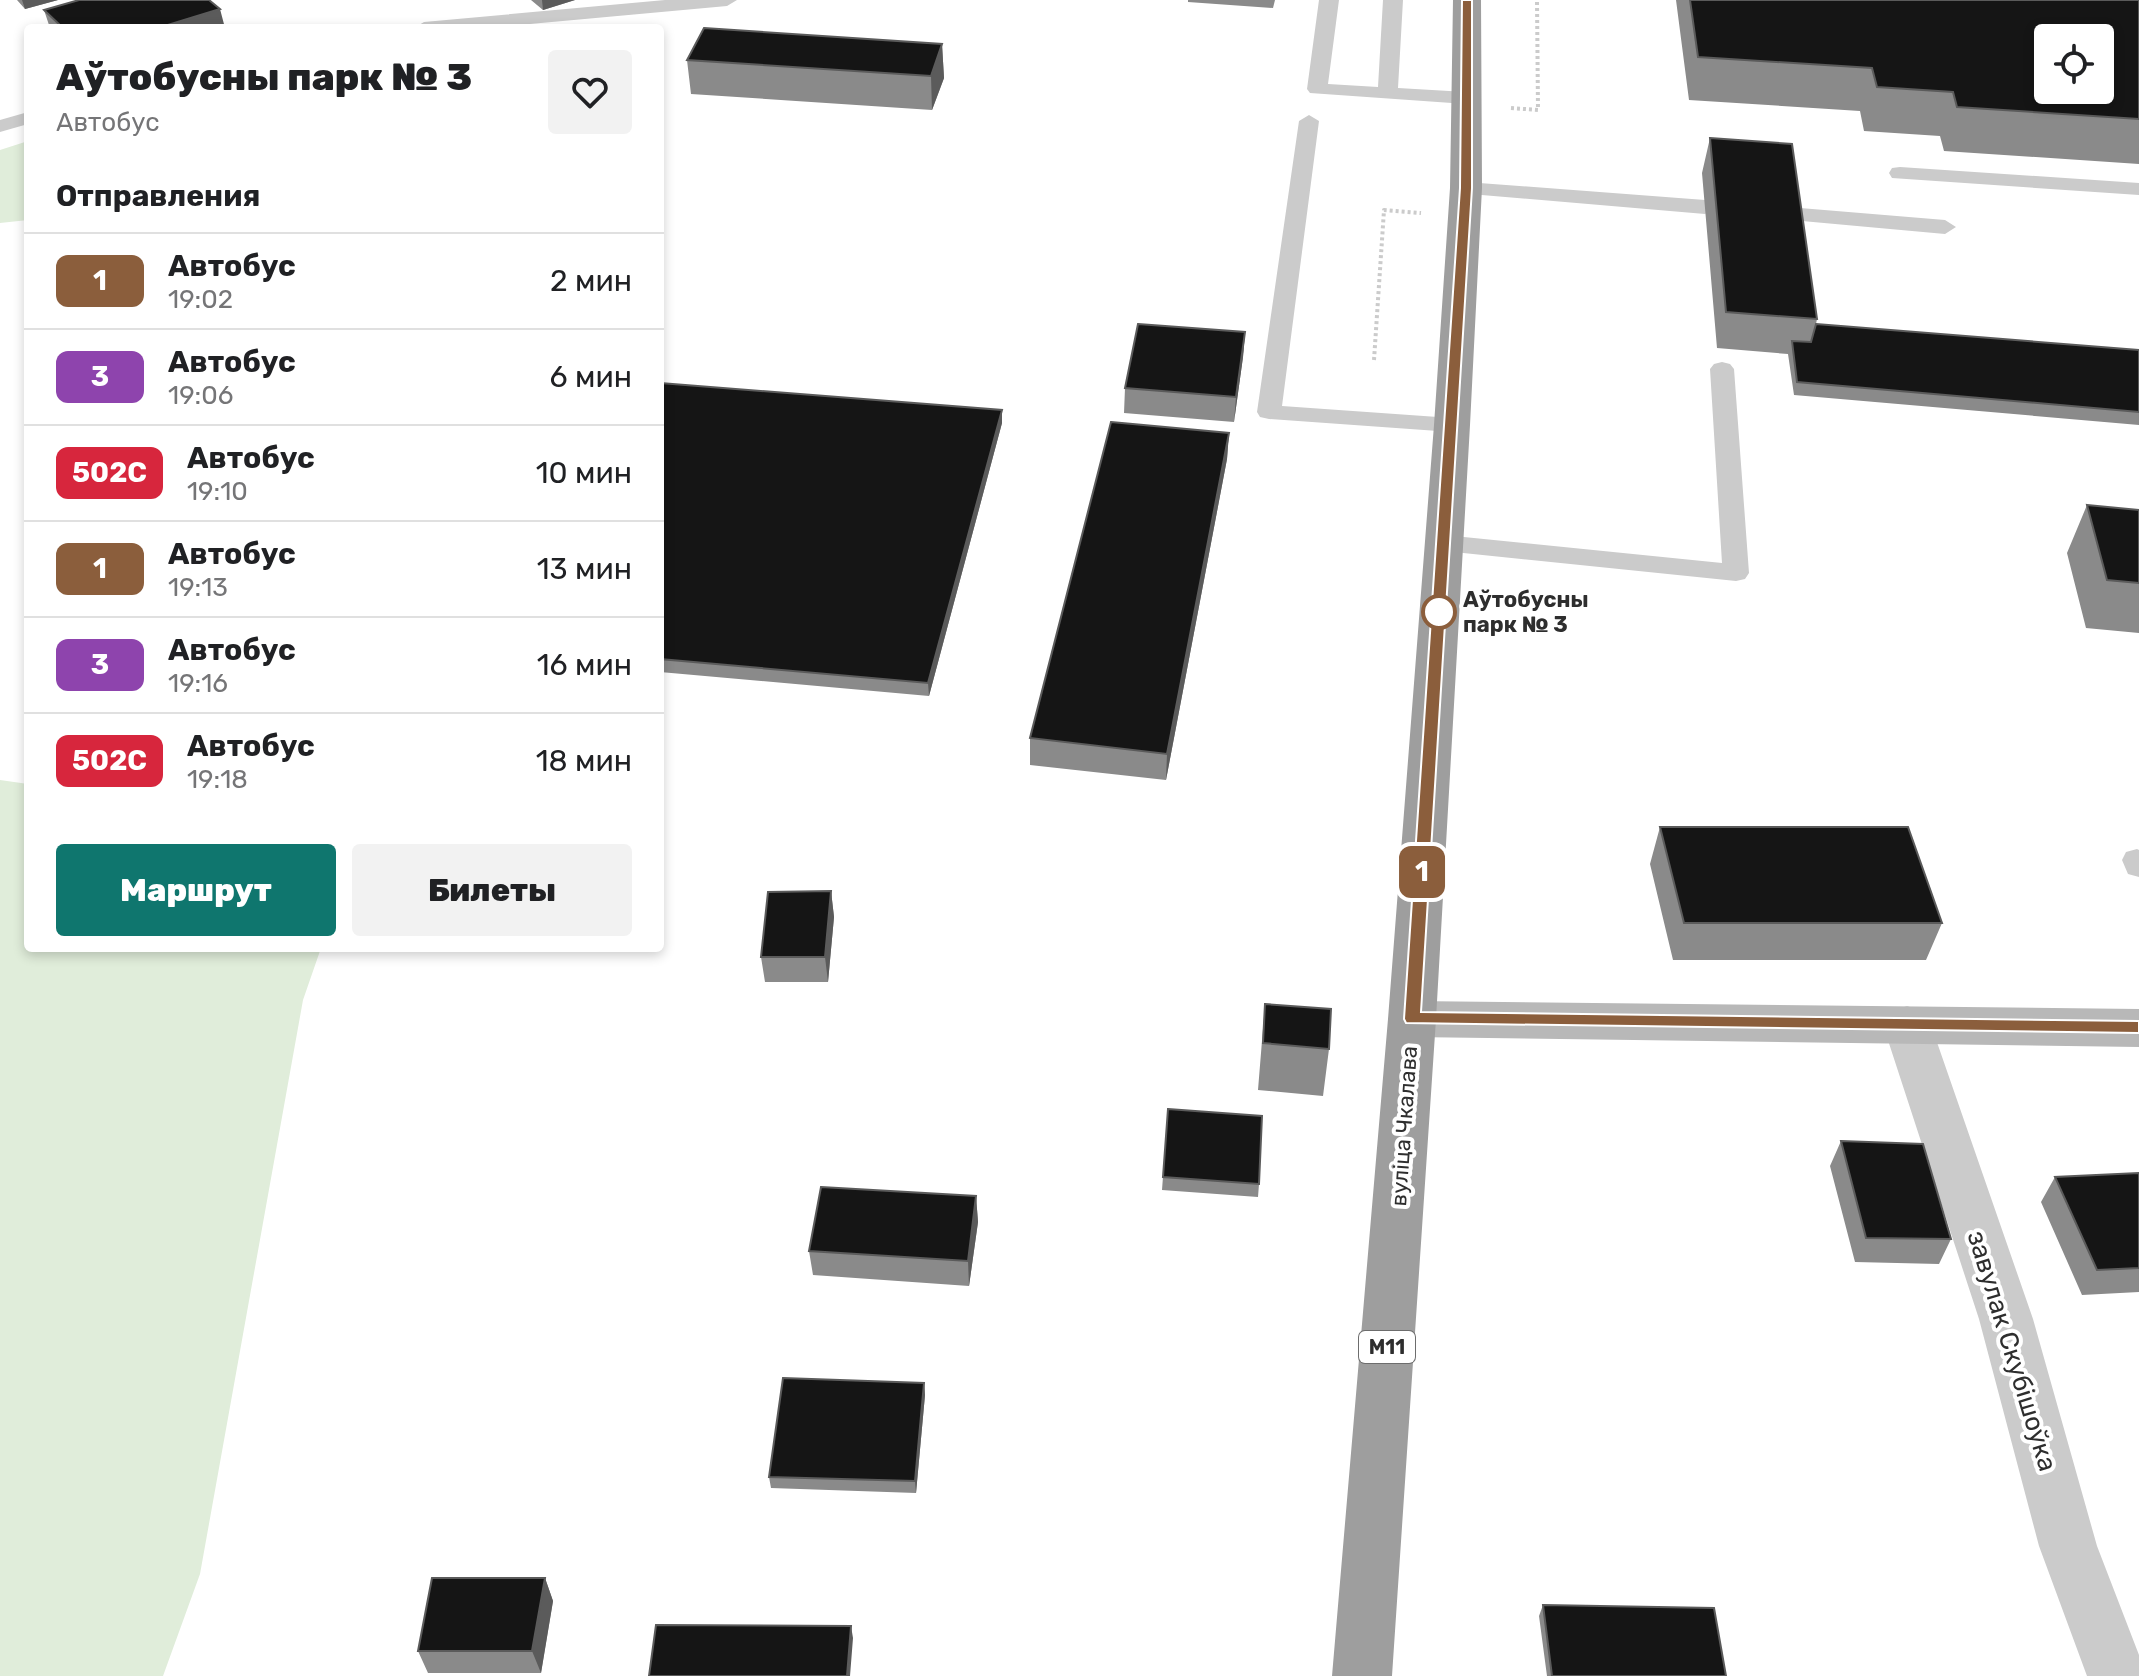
<!DOCTYPE html>
<html lang="ru">
<meta charset="utf-8">
<style>
:root{--surface:#fff;--page:#f2f2f2;--text:#202124;--muted:#757577;--line:#e0e0e0;--accent:#0f766e}
body{margin:0;font-family:Rubik,sans-serif;background:var(--page);color:var(--text);height:100vh;display:flex;flex-direction:column;font-size:30px;white-space:nowrap}
*{box-sizing:border-box;margin:0}
p{font-size:26px;color:var(--muted)}
.icon{flex:none;width:44px;height:44px;fill:none;stroke:currentColor;stroke-width:2;stroke-linecap:round;stroke-linejoin:round}
.map{position:relative;flex:1;overflow:hidden}
.details{position:absolute;left:24px;top:24px;width:640px;height:928px;display:flex;flex-direction:column;background:var(--surface);border-radius:8px;box-shadow:0 4px 12px #0003}
.details>*{flex:none}
.badge{padding:0 16px;border-radius:12px;font-size:28px;line-height:52px}
.controls{position:absolute;left:2034px;top:24px;display:grid;gap:16px}
.controls a{display:grid;place-items:center;width:80px;height:80px;border-radius:8px;background:var(--surface);box-shadow:0 4px 12px #0003;font-size:40px}
.map>.badge{position:absolute;translate:-50% -50%;box-shadow:0 0 0 4px #fff}
h2{padding:0 32px;font-size:30px;line-height:72px}
.round{display:grid;place-items:center;flex:none;width:84px;height:84px;border-radius:8px;background:var(--page)}
.head{display:flex;align-items:center;justify-content:space-between;height:136px;padding:0 32px}
h1{font-size:38px;font-weight:800;line-height:60px}
.cta{display:flex;gap:16px;margin-top:auto;padding:16px 32px}
.cta a{flex:1;height:92px;border-radius:8px;background:var(--accent);color:#fff;font-size:32px;font-weight:800;line-height:92px;text-align:center}
.cta a+a{background:var(--page);color:var(--text)}
ul{padding:0;list-style:none}
li{display:flex;align-items:center;gap:24px;height:96px;padding:0 32px;border-top:2px solid var(--line)}
li div{flex:1}
li b{display:block;font-size:30px}
li em{font-style:normal}
li .badge{min-width:88px;font-weight:700;text-align:center}
.map>svg:first-child{display:block}
.green{fill:#e0edda}
.lines{fill:none;stroke-linecap:round;stroke-linejoin:round}
.path{stroke:#cbcbcb;stroke-width:4;stroke-dasharray:3 3;stroke-linecap:butt}
.service{fill:#cbcbcb;fill-rule:evenodd}
.minor{fill:#cbcbcb;fill-rule:evenodd}
.secondary{fill:#b8b8b8;fill-rule:evenodd}
.trunk{fill:#9e9e9e;fill-rule:evenodd}
.wall{fill:#8a8a8a}
.shaded-wall{fill:#5b5b5b}
.building{fill:#151515;stroke:#5b5b5b;stroke-width:2;fill-rule:evenodd}
.line{fill:#8b5e3c;stroke:#fff;stroke-width:2}
.stop-dot{fill:#fff;stroke:#8b5e3c;stroke-width:4}
.labels{text-anchor:middle;dominant-baseline:central;stroke-width:8;stroke-linejoin:round;paint-order:stroke}
.shield{fill:#fff;stroke:#6d6d6d;stroke-width:2}
.shield-label{font-size:20px;font-weight:bold;fill:#2e2e2e}
.stop-label{font-size:22px;font-weight:bold;fill:#2e2e2e;stroke:#fff;text-anchor:start}
.street-label{font-size:22px;fill:#2e2e2e;stroke:#fff}
.near-street-label{font-size:26px;fill:#2e2e2e;stroke:#fff}
</style>
<div class="map">
<svg width="2139" height="1676" viewBox="0 0 2139 1676">
<rect width="100%" height="100%" fill="#fff"/>
<path class="green" d="M28,141V220L0,223V150Z
M0,780L28,784V948H321L303,1000L200,1574L163,1676H0Z"/>
<g class="lines">
<path class="path" d="M1511,108L1538,110L1537,0
M1374,360L1384,210L1421,213"/>
<path class="service" d="M665,0H737L727,6L487,28H414L424,22Z
M1319,0H1339L1328,84L1378,87L1383,0H1403L1398,88L1466,92L1476,98L1466,104L1310,93L1307,89Z
M28,112V124L0,132V120Z
M1309,115L1319,121L1282,406L1452,418L1461,420L1464,425L1461,430L1452,432L1269,419L1260,417L1257,412L1299,121Z
M1900,167L2139,183V195L1892,178L1889,173L1892,168Z
M1466,182L1705,200L1716,207L1705,214L1458,193L1455,188L1458,183Z
M1788,207L1945,220L1956,227L1945,234L1780,219L1777,214Z
M1722,362L1730,364L1734,369L1749,573L1745,579L1736,581L1444,551L1435,549L1431,543L1435,537L1444,535L1722,563L1710,369L1714,364Z
M2137,849L2139,850V877L2128,874L2122,860L2126,852Z"/>
<path class="minor" d="M1907,1006L1924,1012L1931,1025L2033,1319L2097,1546L2139,1655V1676H2087L2039,1546L1979,1319L1883,1025L1890,1012Z"/>
<path class="secondary" d="M1412,1001L2139,1009V1047L1412,1037L1395,1032L1388,1019L1395,1006Z"/>
<path class="trunk" d="M1453,0H1481L1482,188L1470,425L1436,1019L1392,1676H1332L1388,1019L1434,425L1450,188Z"/>
</g>
<path class="wall" d="M17,0H58L25,9Z
M531,0H575L543,10Z
M1188,0H1275L1273,8L1188,2Z
M1676,0H2139V164L1944,151L1940,136L1864,131L1860,111L1689,100Z
M44,10L225,28H50Z
M942,44L944,78L932,110L691,94L687,60Z
M1710,138L1817,319L1816,324L2139,350V425L1794,395L1788,354L1717,348L1702,173Z
M1245,332L1243,357L1234,422L1124,413L1125,388Z
M660,383L1002,423L929,696L660,672Z
M1229,433L1227,459L1166,780L1030,765V738Z
M2087,505L2139,510V633L2086,628L2067,553Z
M1660,827L1942,923L1926,960H1673L1650,864Z
M831,891L834,917L828,982H765L761,957Z
M1265,1004L1329,1049L1323,1096L1258,1090Z
M1168,1109L1259,1184L1258,1197L1162,1190Z
M1841,1141L1951,1239L1939,1264L1855,1262L1830,1166Z
M2139,1173V1292L2082,1295L2041,1202L2055,1177Z
M976,1196L978,1222L969,1286L813,1275L809,1251Z
M924,1383L925,1395L916,1493L771,1488L769,1477Z
M545,1578L553,1601L541,1673H428L418,1651Z
M1543,1605L1726,1676H1547L1539,1616Z"/>
<path class="shaded-wall" d="M22,0H58L25,9Z
M542,0H575L543,10Z
M220,9L225,28H158Z
M942,44L944,78L932,110L931,76Z
M1245,332L1243,357L1234,422L1236,397Z
M1002,410V423L929,696L928,683Z
M1229,433L1227,459L1166,780L1167,754Z
M831,891L834,917L828,982L825,957Z
M976,1196L978,1222L969,1286L968,1261Z
M924,1383L925,1395L916,1493L915,1481Z
M545,1578L553,1601L541,1673L532,1651Z
M851,1626L853,1638L850,1676H847Z"/>
<path class="building" d="M79,0H209L220,9L158,28H63L44,10Z
M1690,0H2139V119L1957,107L1953,92L1877,87L1872,68L1698,57ZM2048,38H2100V90H2048Z
M704,28L942,44L931,76L687,60Z
M1710,138L1792,144L1817,319L1726,312Z
M1138,324L1245,332L1236,397L1125,388Z
M1816,324L2139,350V412L1797,382L1792,341L1811,342Z
M660,383L1002,410L928,683L660,659Z
M1111,422L1229,433L1167,754L1030,738Z
M2087,505L2139,510V583L2107,580Z
M1660,827H1908L1942,923H1684Z
M831,891L825,957H761L768,892Z
M1265,1004L1331,1009L1329,1049L1263,1043Z
M1168,1109L1262,1116L1259,1184L1163,1177Z
M1841,1141L1923,1144L1951,1239L1866,1238Z
M2139,1173V1268L2097,1270L2055,1177Z
M821,1187L976,1196L968,1261L809,1251Z
M783,1378L924,1383L915,1481L769,1477Z
M432,1578H545L532,1651H418Z
M1543,1605L1714,1608L1726,1676H1552Z
M656,1625L851,1626L847,1676H649Z"/>
<path class="line" d="M1462,0H1472V188L1421,1012L2139,1021V1033L1406,1023L1404,1019L1460,188Z"/>
<circle class="stop-dot" cx="1439" cy="612" r="16"/>
<g class="labels">
<rect class="shield" x="1359" y="1331" width="56" height="32" rx="6"/>
<g class="shield-label">
<text x="1387" y="1347">М11</text>
</g>
<g class="stop-label">
<text x="1463" y="599">Аўтобусны<tspan x="1463" dy="25">парк № 3</tspan></text>
</g>
<g class="street-label">
<text transform="translate(1404 1126) rotate(-86)">вуліца Чкалава</text>
</g>
<g class="near-street-label">
<text transform="translate(2012 1351) rotate(73)">завулак Скубішоўка</text>
</g>
</g>
</svg>
<div class="controls">
<a><svg class="icon" aria-label="locate" viewBox="0 0 24 24"><circle cx="12" cy="12" r="6"/><path d="M12 2v4M12 18v4M2 12h4M18 12h4"/></svg></a>
</div>
<b class="badge" style="left:1422px;top:872px;background:#8b5e3c;color:#fff">1</b>
<section class="details">
<div class="head"><div><h1>Аўтобусны парк № 3</h1><p>Автобус</p></div><a class="round"><svg class="icon" aria-label="heart" viewBox="0 0 24 24"><path d="M12 20l-8-8c-3-5 5-10 8-4 3-6 11-1 8 4z"/></svg></a></div>
<h2>Отправления</h2>
<ul>
<li><span class="badge" style="background:#8b5e3c;color:#fff">1</span><div><b>Автобус</b><p>19:02</p></div><em>2 мин</em></li>
<li><span class="badge" style="background:#8e44ad;color:#fff">3</span><div><b>Автобус</b><p>19:06</p></div><em>6 мин</em></li>
<li><span class="badge" style="background:#d7263d;color:#fff">502С</span><div><b>Автобус</b><p>19:10</p></div><em>10 мин</em></li>
<li><span class="badge" style="background:#8b5e3c;color:#fff">1</span><div><b>Автобус</b><p>19:13</p></div><em>13 мин</em></li>
<li><span class="badge" style="background:#8e44ad;color:#fff">3</span><div><b>Автобус</b><p>19:16</p></div><em>16 мин</em></li>
<li><span class="badge" style="background:#d7263d;color:#fff">502С</span><div><b>Автобус</b><p>19:18</p></div><em>18 мин</em></li>
</ul>
<div class="cta"><a>Маршрут</a><a>Билеты</a></div>
</section>
</div>
